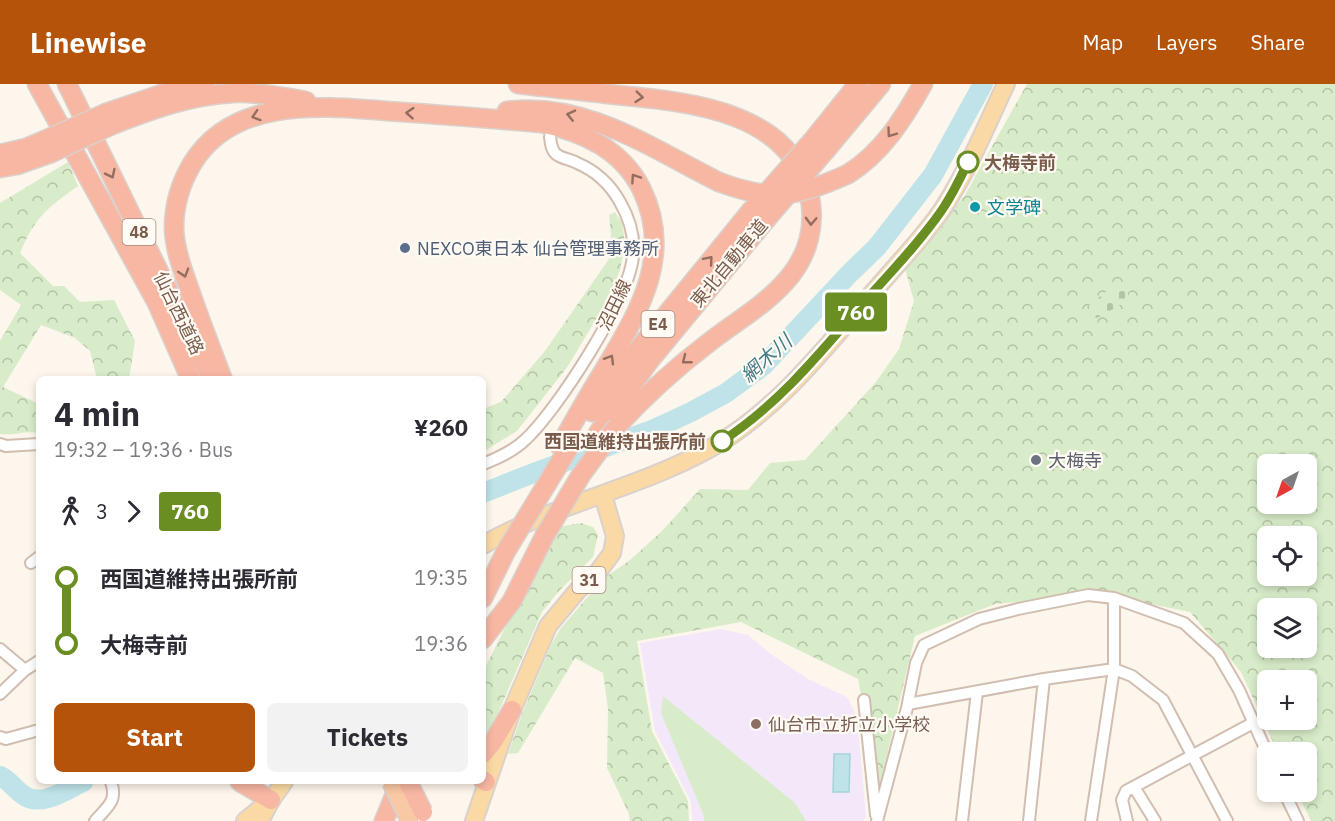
<!DOCTYPE html>
<meta charset="utf-8">
<style>
:root{--surface:#fff;--page:#f2f2f3;--text:#2b2b33;--muted:#7c7c81;--accent:#b45309}
body{margin:0;font-family:"IBM Plex Sans","Noto Sans JP",sans-serif;background:var(--page);color:var(--text);height:100vh;display:flex;flex-direction:column;font-size:22px;white-space:nowrap}
*{box-sizing:border-box;margin:0}
p{font-size:20px;color:var(--muted)}
.icon{flex:none;width:33px;height:33px;fill:none;stroke:currentColor;stroke-width:2;stroke-linecap:round;stroke-linejoin:round}
.map{position:relative;flex:1;overflow:hidden}
.side{position:absolute;left:36px;top:292px;width:450px;height:408px;display:flex;flex-direction:column;background:var(--surface);border-radius:9px;box-shadow:0 3px 9px #0003}
.side>*{flex:none}
.badge{padding:0 12px;border-radius:4px;font-size:21px;line-height:39px}
.needle{width:39px;rotate:220deg}
.controls{position:absolute;left:1257px;top:370px;display:grid;gap:12px}
.controls a{display:grid;place-items:center;width:60px;height:60px;border-radius:9px;background:var(--surface);box-shadow:0 3px 9px #0003;font-size:30px}
.map>.badge{position:absolute;translate:-50% -50%;box-shadow:0 0 0 3px #fff}
.legs{display:flex;align-items:center;gap:9px;height:66px;padding:0 18px;font-size:20px}
.legs p{margin-inline-start:auto}
.headline{display:flex;align-items:center;justify-content:space-between;height:102px;padding:0 18px}
h1{font-size:33px;font-weight:800;line-height:45px}
.primary-button{display:flex;gap:12px;margin-top:auto;padding:12px 18px}
.primary-button a{flex:1;height:69px;border-radius:9px;background:var(--accent);color:#fff;font-size:24px;font-weight:800;line-height:69px;text-align:center}
.primary-button a+a{background:var(--page);color:var(--text)}
ul{padding:0 18px;list-style:none}
li{display:flex;align-items:center;gap:21px;height:66px;font-size:22px}
li i{display:grid;place-items:center;width:9px;height:100%;margin:0 8px;background:currentColor}
li i::after{content:'';width:15px;height:15px;margin:-8px;border:4px solid;border-radius:50%;background:var(--surface)}
li p{margin-inline-start:auto}
li:first-child i{background:linear-gradient(#0000 50%,currentColor 0)}
li:last-child i{background:linear-gradient(currentColor 50%,#0000 0)}
header{display:flex;align-items:center;gap:36px;box-sizing:border-box;height:84px;padding:0 30px;background:var(--accent);color:#fff}
header strong{font-size:28px}
nav{display:flex;gap:33px;margin-inline-start:auto;font-size:21px}
.map>svg:first-child{display:block}
.education{fill:#f3e8fa}
.forest{fill:url(#forest-crowns);fill-rule:evenodd}
.cemetery{fill:url(#cemetery-stones)}
.pitch{fill:#d8ecc9}
.water{fill:#bfe3e8;stroke:#a5d3da;stroke-width:1.5}
.lines{fill:none;stroke-linecap:round;stroke-linejoin:round}
.river{stroke:#bfe3e8;stroke-width:20}
.minor-casing{stroke:#d1beb0;stroke-width:14}
.primary-casing{stroke:#dad1cd;stroke-width:20}
.motorway-casing{stroke:#dad1cd;stroke-width:21}
.minor{stroke:#fff;stroke-width:10}
.primary{stroke:#fbd9a5;stroke-width:16}
.motorway{stroke:#f7b7a3;stroke-width:18}
.trunk-bridge-casing{stroke:#dad1cd;stroke-width:20;stroke-linecap:butt}
.motorway-bridge-casing{stroke:#dad1cd;stroke-width:21;stroke-linecap:butt}
.trunk-bridge{stroke:#f9c8a4;stroke-width:16}
.motorway-bridge{stroke:#f7b7a3;stroke-width:18}
.oneway{stroke:#936e5e}
.line-1-casing{stroke:#fff;stroke-width:14}
.line-1{stroke:#6b8e23;stroke-width:9}
.stop-1-dot{fill:#fff;stroke:#6b8e23;stroke-width:3}
.culture-dot{fill:#0f9aa8;stroke:#fffaf3;stroke-width:2}
.service-dot{fill:#5c6f8a;stroke:#fffaf3;stroke-width:2}
.worship-dot{fill:#6b7280;stroke:#fffaf3;stroke-width:2}
.education-dot{fill:#8d6e63;stroke:#fffaf3;stroke-width:2}
.labels{text-anchor:middle;dominant-baseline:central;stroke-width:4.5;stroke-linejoin:round;paint-order:stroke}
.shield{fill:#fffaf3;stroke:#a28b7f;stroke-width:1.5}
.shield-label{font-size:16px;font-weight:bold;fill:#7a5c4d}
.stop-label{font-size:18px;font-weight:bold;fill:#7a5c4d;stroke:#fffaf3;text-anchor:start}
.culture-label{font-size:18px;fill:#0d838f;stroke:#fffaf3;text-anchor:start}
.service-label{font-size:18px;fill:#4e5e75;stroke:#fffaf3;text-anchor:start}
.street-label{font-size:18px;fill:#7a5c4d;stroke:#fffaf3}
.worship-label{font-size:18px;fill:#5b616d;stroke:#fffaf3;text-anchor:start}
.education-label{font-size:18px;fill:#785e54;stroke:#fffaf3;text-anchor:start}
.water-label{font-size:20px;font-style:italic;fill:#437c86;stroke:#fffaf3}
</style>
<header>
<strong>Linewise</strong>
<nav><a>Map</a><a>Layers</a><a>Share</a></nav>
</header>
<div class="map">
<svg width="1335" height="737" viewBox="0 0 1335 737">
<defs>
<pattern id="forest-crowns" width="20" height="18" patternUnits="userSpaceOnUse" patternTransform="scale(1.5)"><rect width="20" height="18" fill="#d8ecc9"/><path d="M2 6a3 3 0 1 1 6 0M12 15a3 3 0 1 1 6 0" fill="none" stroke="#b4c2a5"/></pattern>
<pattern id="cemetery-stones" width="16" height="16" patternUnits="userSpaceOnUse" patternTransform="scale(1.5)"><rect width="16" height="16" fill="#d8ecc9"/><path d="M2 7V4a2 2 0 0 1 4 0v3zM10 15v-3a2 2 0 0 1 4 0v3z" fill="#b4c2a5"/></pattern>
</defs>
<rect width="100%" height="100%" fill="#fdf6ec"/>
<path class="education" d="M721,545L748,551L772,571L808,595L847,613L857,633L866,731L864,737H692L691,718L655,647L640,559Z"/>
<path class="forest" d="M1027,0H1335V737H1311L1297,708H1306V669H1278L1241,588L1190,528L1105,511L995,520L915,552L878,709L858,595L741,538L637,557L652,647L688,717L689,737H630L629,730L607,684L608,625L603,589L575,574L518,669L508,670L522,630L551,561L561,544L603,495L630,476L662,447L700,405L748,406L770,379L805,376L876,298L899,265L914,217L905,185L965,111ZM1268,381H1306V420H1268ZM1268,453H1306V492H1268ZM1268,525H1306V564H1268ZM1268,597H1306V636H1268Z
M68,78L78,102C47,124 35,133 20,169L53,202H64L80,218L114,216L135,257L129,295H97L90,267L75,254L41,241L3,303L39,320V349C26,346 13,352 0,350V257L21,221L0,206V119Z
M615,128L622,139L625,158L620,186L605,220L568,282L517,347L483,368V325L501,318L545,267L609,175L611,151L609,131Z
M581,439L593,443L598,451L593,473L559,507L542,528L488,652L483,657V588L529,495L557,443Z"/>
<path class="cemetery" d="M1124,201L1130,215L1101,232L1096,234L1087,223L1107,207Z"/>
<path class="pitch" d="M663,612L795,719L806,737H704V732L661,629Z"/>
<path class="water" d="M834,670H850L849,708H833Z"/>
<g class="lines">
<path class="river" d="M483,409L531,390L652,346L691,328L726,309L764,281L850,189L877,163L933,91L983,0
M0,692C9,696 14,704 22,710C40,725 66,706 83,698"/>
<g class="minor-casing">
<path id="minor" d="M0,360L6,362L39,360
M483,380C498,374 514,367 526,355C558,325 624,221 632,179C636,158 631,137 620,118C610,100 596,87 577,79C570,75 562,75 556,70C551,65 551,60 550,53
M31,479L39,473
M0,565L25,586
M0,610L25,586L39,577
M864,616L876,731
M908,620L1044,595L1114,585L1132,592L1163,616L1227,737
M0,653L6,655L39,646
M1134,703L1155,737
M1284,708L1298,737
M95,737C107,723 118,717 111,698
M877,737L907,624L916,579L924,561L979,535L1018,525L1088,511L1114,514L1184,539L1218,570L1239,606L1268,671
M962,737L977,608
M1029,737L1044,595
M1091,737L1114,585V514
M1127,737L1122,716L1126,707L1253,639"/>
</g>
<g class="primary-casing">
<path id="primary" d="M483,461C554,420 637,405 709,365C776,328 826,263 875,206C897,180 923,154 942,126C968,87 986,42 1006,0
M245,737L267,719
M260,737L271,716L284,698
M474,737L512,626L548,542L578,506L598,488L612,469L615,452L603,411"/>
</g>
<g class="motorway-casing">
<path id="motorway" d="M37,0L157,219L191,296
M67,0L212,296
M518,0C551,4 584,7 617,11C689,18 793,27 810,114C815,142 808,169 791,191C768,220 736,237 707,260C674,285 645,312 617,342
M507,27C586,17 652,65 719,98
M106,29L177,5L205,0
M112,41C150,26 191,11 233,9C257,8 282,13 306,17
M812,57L858,0
M826,66L881,0
M0,70L26,64L45,56
M0,84L17,81L51,69
M848,90C882,69 904,34 923,0
M223,296C212,267 201,239 191,210C184,190 175,167 174,145C174,121 180,100 192,80C235,9 331,23 401,28C448,31 495,35 541,39C583,48 621,65 641,104C674,170 640,226 606,283C590,309 575,335 560,362
M592,328L636,268L750,128
M598,349L650,276L764,138
M483,514L506,467
M483,555L512,517L545,451
M483,670L493,658L512,626
M483,696L486,698
M240,698L271,716
M384,737L400,698"/>
</g>
<use href="#minor" class="minor"/>
<use href="#primary" class="primary"/>
<use href="#motorway" class="motorway"/>
<g class="trunk-bridge-casing">
<path id="trunk-bridge" d="M391,698L410,737"/>
</g>
<g class="motorway-bridge-casing">
<path id="motorway-bridge" d="M45,56L106,29
M51,69L112,41
M719,98C771,118 798,113 848,90
M750,128L812,57
M764,138L826,66
M545,451L581,391L617,342
M506,467L573,357
M408,698L423,728"/>
</g>
<use href="#trunk-bridge" class="trunk-bridge"/>
<use href="#motorway-bridge" class="motorway-bridge"/>
</g>
<defs><path id="oneway-chevron" d="M-2-3.5L2.5 0L-2 3.5" fill="none" stroke-width="1.6" stroke-linecap="round" stroke-linejoin="round" transform="scale(1.5)"/></defs>
<g class="oneway">
<use href="#oneway-chevron" transform="translate(639 13) rotate(6)"/>
<use href="#oneway-chevron" transform="translate(410 29) rotate(-176)"/>
<use href="#oneway-chevron" transform="translate(571 31) rotate(-167)"/>
<use href="#oneway-chevron" transform="translate(256 32) rotate(162)"/>
<use href="#oneway-chevron" transform="translate(891 49) rotate(126)"/>
<use href="#oneway-chevron" transform="translate(111 90) rotate(64)"/>
<use href="#oneway-chevron" transform="translate(635 94) rotate(-124)"/>
<use href="#oneway-chevron" transform="translate(811 137) rotate(92)"/>
<use href="#oneway-chevron" transform="translate(709 176) rotate(-50)"/>
<use href="#oneway-chevron" transform="translate(184 189) rotate(73)"/>
<use href="#oneway-chevron" transform="translate(610 275) rotate(-59)"/>
<use href="#oneway-chevron" transform="translate(686 276) rotate(142)"/>
</g>
<g class="lines">
<g class="line-1-casing">
<path id="line-1" d="M722,357C778,321 821,268 865,217C891,188 919,159 942,126C952,111 960,95 968,78"/>
</g>
<use href="#line-1" class="line-1"/>
</g>
<g class="stop-1-dot">
<circle cx="968" cy="78" r="10"/>
<circle cx="722" cy="357" r="10"/>
</g>
<circle class="culture-dot" cx="975" cy="123" r="6"/>
<circle class="service-dot" cx="405" cy="164" r="6"/>
<circle class="worship-dot" cx="1036" cy="376" r="6"/>
<circle class="education-dot" cx="756" cy="640" r="6"/>
<g class="labels">
<g class="shield">
<rect x="122.5" y="135" width="33" height="26" rx="4.5"/>
<rect x="641.5" y="227" width="33" height="26" rx="4.5"/>
<rect x="572.5" y="483" width="33" height="26" rx="4.5"/>
</g>
<g class="shield-label">
<text x="139" y="148">48</text>
<text x="658" y="240">E4</text>
<text x="589" y="496">31</text>
</g>
<g class="stop-label">
<text x="984" y="78">大梅寺前</text>
<text x="706" y="357" text-anchor="end">西国道維持出張所前</text>
</g>
<g class="culture-label">
<text x="987" y="123">文学碑</text>
</g>
<g class="service-label">
<text x="417" y="164">NEXCO東日本 仙台管理事務所</text>
</g>
<g class="street-label">
<text transform="translate(729 179) rotate(-50)">東北自動車道</text>
<text transform="translate(614 221) rotate(-64)">沼田線</text>
<text transform="translate(179 229) rotate(64)">仙台西道路</text>
</g>
<g class="worship-label">
<text x="1048" y="376">大梅寺</text>
</g>
<g class="education-label">
<text x="768" y="640">仙台市立折立小学校</text>
</g>
<g class="water-label">
<text transform="translate(766 274) rotate(-42)">網木川</text>
</g>
</g>
</svg>
<div class="controls">
<a><svg class="needle" viewBox="-14 -14 28 28"><path d="M0-13l5 13h-10z" fill="#e53935"/><path d="M0 13l5-13h-10z" fill="#7c7c81"/></svg></a>
<a><svg class="icon" aria-label="locate" viewBox="0 0 24 24"><circle cx="12" cy="12" r="6"/><path d="M12 2v4M12 18v4M2 12h4M18 12h4"/></svg></a>
<a><svg class="icon" aria-label="layers" viewBox="0 0 24 24"><path d="M12 4l9 5-9 5-9-5zM3 14l9 5 9-5"/></svg></a>
<a>+</a>
<a>−</a>
</div>
<b class="badge" style="left:856px;top:228px;background:#6b8e23;color:#fff">760</b>
<section class="side">
<div class="headline"><div><h1>4 min</h1><p>19:32 – 19:36 · Bus</p></div><b>¥260</b></div>
<div class="legs"><svg class="icon" aria-label="walk" viewBox="0 0 24 24"><circle cx="13" cy="4" r="2"/><path d="M13 8l-2 6 4 7M11 14l-3 7M7 12l3-4h3l4 4"/></svg>3<svg class="icon" aria-label="forward" viewBox="0 0 24 24"><path d="M9 5l7 7-7 7"/></svg><b class="badge" style="background:#6b8e23;color:#fff">760</b></div>
<ul>
<li><i style="color:#6b8e23"></i><b>西国道維持出張所前</b><p>19:35</p></li>
<li><i style="color:#6b8e23"></i><b>大梅寺前</b><p>19:36</p></li>
</ul>
<div class="primary-button"><a>Start</a><a>Tickets</a></div>
</section>
</div>
